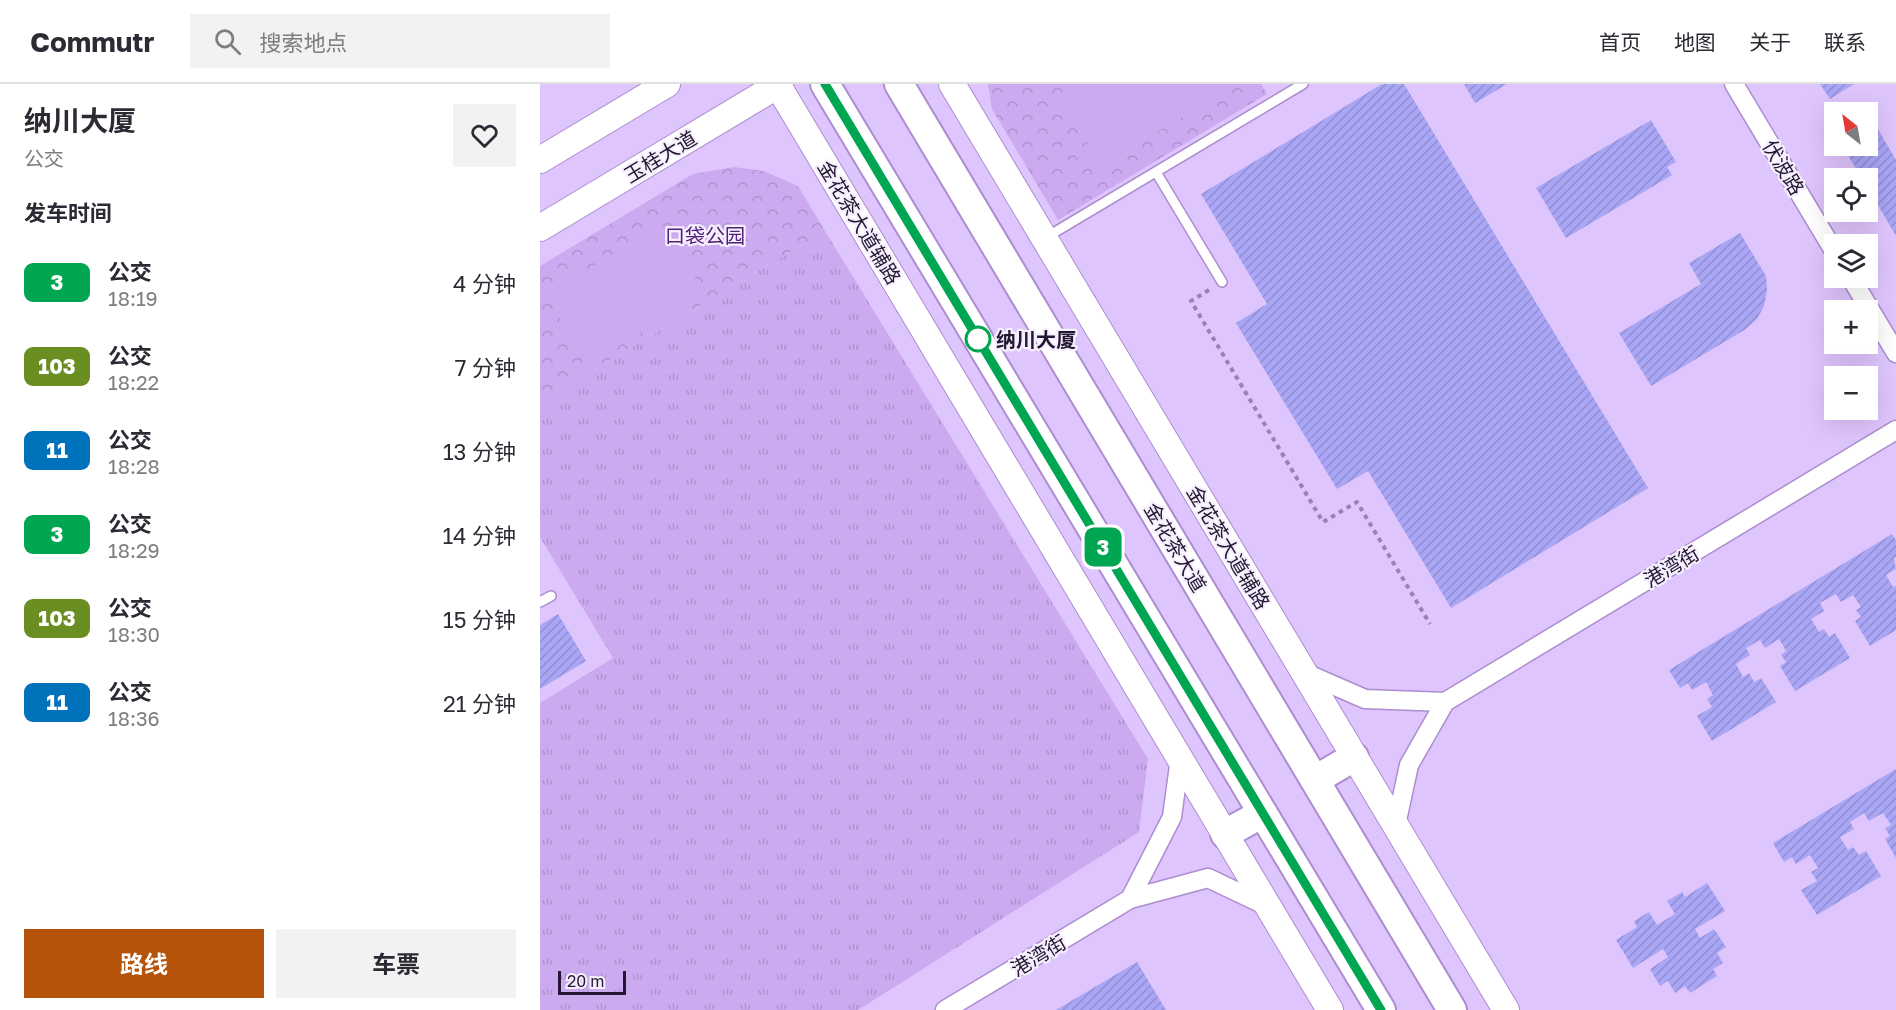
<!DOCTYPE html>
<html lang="zh">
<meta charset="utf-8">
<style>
:root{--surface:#fff;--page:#f2f2f3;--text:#2b2b33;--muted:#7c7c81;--line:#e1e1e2;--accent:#b45309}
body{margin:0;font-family:"Golos Text","Noto Sans SC",sans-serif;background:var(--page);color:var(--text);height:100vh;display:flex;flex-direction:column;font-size:22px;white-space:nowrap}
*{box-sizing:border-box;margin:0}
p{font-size:20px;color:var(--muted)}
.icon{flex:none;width:33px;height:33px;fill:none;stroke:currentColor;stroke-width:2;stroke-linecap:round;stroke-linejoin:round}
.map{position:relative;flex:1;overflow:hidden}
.sheet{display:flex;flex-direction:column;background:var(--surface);width:540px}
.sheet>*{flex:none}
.badge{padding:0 12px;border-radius:9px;font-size:21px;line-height:39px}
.needle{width:39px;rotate:329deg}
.buttons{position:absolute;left:1284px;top:18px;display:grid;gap:12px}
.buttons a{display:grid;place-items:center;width:54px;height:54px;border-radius:0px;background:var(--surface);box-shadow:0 6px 24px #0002;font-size:30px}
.scale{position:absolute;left:18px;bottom:15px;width:68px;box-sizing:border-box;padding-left:6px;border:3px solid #241731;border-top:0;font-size:16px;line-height:21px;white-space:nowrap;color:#241731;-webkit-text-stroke:4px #f6f0fe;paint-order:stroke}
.map>.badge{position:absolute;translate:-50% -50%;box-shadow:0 0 0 3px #fff}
h2{padding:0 24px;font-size:22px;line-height:54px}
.round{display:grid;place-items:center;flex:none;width:63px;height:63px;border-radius:0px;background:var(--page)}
.overview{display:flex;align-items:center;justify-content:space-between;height:102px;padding:0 24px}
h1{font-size:28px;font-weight:700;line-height:45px}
.button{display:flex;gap:12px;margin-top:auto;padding:12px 24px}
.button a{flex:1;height:69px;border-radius:0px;background:var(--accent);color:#fff;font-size:24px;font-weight:700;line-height:69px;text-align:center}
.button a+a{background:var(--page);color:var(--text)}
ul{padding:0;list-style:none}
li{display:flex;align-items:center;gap:18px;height:84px;padding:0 24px}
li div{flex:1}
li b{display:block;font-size:22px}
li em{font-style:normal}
li .badge{min-width:66px;font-weight:700;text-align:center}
header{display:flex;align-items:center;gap:36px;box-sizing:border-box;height:84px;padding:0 30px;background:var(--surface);border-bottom:2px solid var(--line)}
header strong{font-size:28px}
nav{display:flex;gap:33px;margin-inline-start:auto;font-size:21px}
.search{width:420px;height:54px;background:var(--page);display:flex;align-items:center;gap:15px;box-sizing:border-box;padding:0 21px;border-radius:0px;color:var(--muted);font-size:22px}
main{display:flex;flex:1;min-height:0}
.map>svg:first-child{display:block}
.grass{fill:url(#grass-tufts)}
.park{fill:url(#park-crowns)}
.garden{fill:#cbaaf0}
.building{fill:url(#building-hatch)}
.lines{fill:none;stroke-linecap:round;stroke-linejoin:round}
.lane-casing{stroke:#ac8dcf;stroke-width:12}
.street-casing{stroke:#ac8dcf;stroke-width:21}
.secondary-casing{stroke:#ac8dcf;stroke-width:28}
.primary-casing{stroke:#ac8dcf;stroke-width:32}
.path{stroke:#9883b0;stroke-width:4;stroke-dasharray:4.5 4.5;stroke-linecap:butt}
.lane{stroke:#fff;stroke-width:9}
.street{stroke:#fff;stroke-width:18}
.secondary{stroke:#fff;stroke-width:26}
.primary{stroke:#fff;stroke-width:28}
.line-casing{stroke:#fff;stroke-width:14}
.line{stroke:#00a651;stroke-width:9}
.stop-dot{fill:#fff;stroke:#00a651;stroke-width:3}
.labels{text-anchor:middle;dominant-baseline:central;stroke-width:4.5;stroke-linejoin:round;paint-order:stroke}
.street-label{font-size:20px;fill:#241731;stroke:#f6f0fe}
.park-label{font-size:20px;fill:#52217a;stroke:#f6f0fe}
.stop-label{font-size:20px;font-weight:bold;fill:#241731;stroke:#f6f0fe;text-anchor:start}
</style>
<header>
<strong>Commutr</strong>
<div class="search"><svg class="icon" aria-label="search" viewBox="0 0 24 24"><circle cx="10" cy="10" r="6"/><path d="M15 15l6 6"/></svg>搜索地点</div>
<nav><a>首页</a><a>地图</a><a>关于</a><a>联系</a></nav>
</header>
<main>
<section class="sheet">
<div class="overview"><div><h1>纳川大厦</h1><p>公交</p></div><a class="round"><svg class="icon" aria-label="heart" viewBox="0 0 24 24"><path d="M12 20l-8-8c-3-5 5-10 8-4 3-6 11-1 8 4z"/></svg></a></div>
<h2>发车时间</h2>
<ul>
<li><span class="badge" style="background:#00a651;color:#fff">3</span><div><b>公交</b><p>18:19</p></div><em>4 分钟</em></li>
<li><span class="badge" style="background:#6b8e23;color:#fff">103</span><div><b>公交</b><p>18:22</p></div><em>7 分钟</em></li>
<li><span class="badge" style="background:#0072bc;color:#fff">11</span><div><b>公交</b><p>18:28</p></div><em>13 分钟</em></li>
<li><span class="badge" style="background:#00a651;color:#fff">3</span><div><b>公交</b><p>18:29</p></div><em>14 分钟</em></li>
<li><span class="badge" style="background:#6b8e23;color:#fff">103</span><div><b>公交</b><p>18:30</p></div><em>15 分钟</em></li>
<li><span class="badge" style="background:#0072bc;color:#fff">11</span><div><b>公交</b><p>18:36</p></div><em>21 分钟</em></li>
</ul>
<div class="button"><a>路线</a><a>车票</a></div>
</section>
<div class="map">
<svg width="1356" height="926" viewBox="0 0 1356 926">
<defs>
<pattern id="grass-tufts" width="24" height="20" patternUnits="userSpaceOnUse" patternTransform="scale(1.5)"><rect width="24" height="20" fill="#cbaaf0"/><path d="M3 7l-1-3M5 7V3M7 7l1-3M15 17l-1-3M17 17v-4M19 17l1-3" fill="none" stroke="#ae92ce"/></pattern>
<pattern id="park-crowns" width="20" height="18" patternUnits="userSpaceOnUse" patternTransform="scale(1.5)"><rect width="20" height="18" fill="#cbaaf0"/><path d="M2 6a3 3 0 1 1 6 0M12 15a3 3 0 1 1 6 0" fill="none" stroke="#ae92ce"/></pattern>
<pattern id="building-hatch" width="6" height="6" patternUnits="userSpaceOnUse" patternTransform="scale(1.5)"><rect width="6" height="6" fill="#aaa6f6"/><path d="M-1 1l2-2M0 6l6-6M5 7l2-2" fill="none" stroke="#928ed3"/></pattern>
</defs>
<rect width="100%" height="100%" fill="#dfc5fd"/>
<path class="grass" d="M285,147L608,675L599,748L318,926H0V619L73,574L0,453V318Z"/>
<path class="park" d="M448,0H721L727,10L518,136L452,25Z
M194,83L224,87L258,102L285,147L0,318V182L153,90Z"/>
<path class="garden" d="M536,0H671L678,12L561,81L519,11Z
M122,140L165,211L48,280L6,210Z"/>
<path class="building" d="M842,0H864L1108,404L911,524L828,387L797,405L696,239L727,220L661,110Z
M924,0H967L935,19Z
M1280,0H1314L1290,15Z
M1325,23L1356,76V152L1328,104V94H1322L1302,62H1328V28H1316Z
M1111,36L1136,78L1127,83L1132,91L1026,154L996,104Z
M1200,149L1226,192L1227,206L1224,222L1217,235L1206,245L1111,302L1079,249L1161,200L1149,179Z
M1352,450L1356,456V473L1354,474L1356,485L1346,491L1353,503L1356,502V546L1330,562L1315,537L1321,533L1316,526L1321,523L1313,511L1301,518L1296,510L1280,519L1284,527L1271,535L1279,548L1284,545L1289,553L1295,549L1310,574L1255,607L1240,582L1246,578L1241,571L1246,567L1239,555L1225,564L1220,556L1206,564L1210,571L1196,580L1203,593L1209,589L1214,598L1221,594L1236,618L1172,657L1157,632L1172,623L1167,615L1173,611L1166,598L1152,606L1148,599L1140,604L1129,586Z
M18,530L46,577L0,605V541Z
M1356,685V774L1345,755L1350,752L1345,744L1351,741L1343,729L1329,737L1324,729L1310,738L1314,745L1300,753L1308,766L1313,763L1319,771L1326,767L1341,792L1277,831L1261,806L1277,797L1271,788L1278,784L1270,771L1256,780L1252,773L1244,778L1233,759Z
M1167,799L1185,827L1155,845L1160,854L1174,845L1186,863L1177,869L1183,879L1173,885L1177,892L1150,909L1145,902L1135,909L1128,897L1120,902L1110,885L1128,873L1123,865L1093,884L1076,856L1097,843L1094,837L1109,828L1117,841L1135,830L1127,817L1142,808L1145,813Z
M597,878L626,926H516Z"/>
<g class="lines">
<g class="lane-casing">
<path id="lane" d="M616,88L682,198
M505,154L763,0
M0,518L11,512"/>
</g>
<g class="street-casing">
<path id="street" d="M1194,0L1294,167
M1311,194L1356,269
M763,588L825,615L905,618
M856,741L869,681L905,618L1356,346
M590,815L632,733L640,674
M405,926L590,815L668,794L729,823"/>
</g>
<g class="secondary-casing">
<path id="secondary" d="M237,0L790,926
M412,0L966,926
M0,76L127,0
M0,144L240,0"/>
</g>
<g class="primary-casing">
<path id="primary" d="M285,0L841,926
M359,0L912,926
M775,696L814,673
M685,750L723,729"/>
</g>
<path class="path" d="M669,206L651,217L783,438L817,418L890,540"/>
<use href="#lane" class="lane"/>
<use href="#street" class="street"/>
<use href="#secondary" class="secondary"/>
<use href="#primary" class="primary"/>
</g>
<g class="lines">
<g class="line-casing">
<path id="line" d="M285,0L841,926"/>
</g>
<use href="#line" class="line"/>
</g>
<circle class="stop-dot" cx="438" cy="255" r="12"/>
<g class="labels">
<g class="street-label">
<text transform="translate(120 72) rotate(-31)">玉桂大道</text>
<text transform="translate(1244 83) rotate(59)">伏波路</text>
<text transform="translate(320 138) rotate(59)">金花茶大道辅路</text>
<text transform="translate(636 463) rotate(59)">金花茶大道</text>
<text transform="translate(689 463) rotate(59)">金花茶大道辅路</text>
<text transform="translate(1131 482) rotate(-31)">港湾街</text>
<text transform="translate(498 871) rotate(-31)">港湾街</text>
</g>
<g class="park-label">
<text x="165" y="151">口袋公园</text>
</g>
<g class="stop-label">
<text x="456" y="255">纳川大厦</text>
</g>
</g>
</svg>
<div class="buttons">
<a><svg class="needle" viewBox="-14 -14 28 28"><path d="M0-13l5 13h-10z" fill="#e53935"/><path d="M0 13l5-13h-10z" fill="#7c7c81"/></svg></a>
<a><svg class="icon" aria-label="locate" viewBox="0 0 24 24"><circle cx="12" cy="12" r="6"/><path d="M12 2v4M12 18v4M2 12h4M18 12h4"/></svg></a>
<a><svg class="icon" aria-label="layers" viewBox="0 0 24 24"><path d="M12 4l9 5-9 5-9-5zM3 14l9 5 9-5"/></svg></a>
<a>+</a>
<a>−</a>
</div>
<div class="scale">20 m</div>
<b class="badge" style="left:563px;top:463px;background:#00a651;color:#fff">3</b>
</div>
</main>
